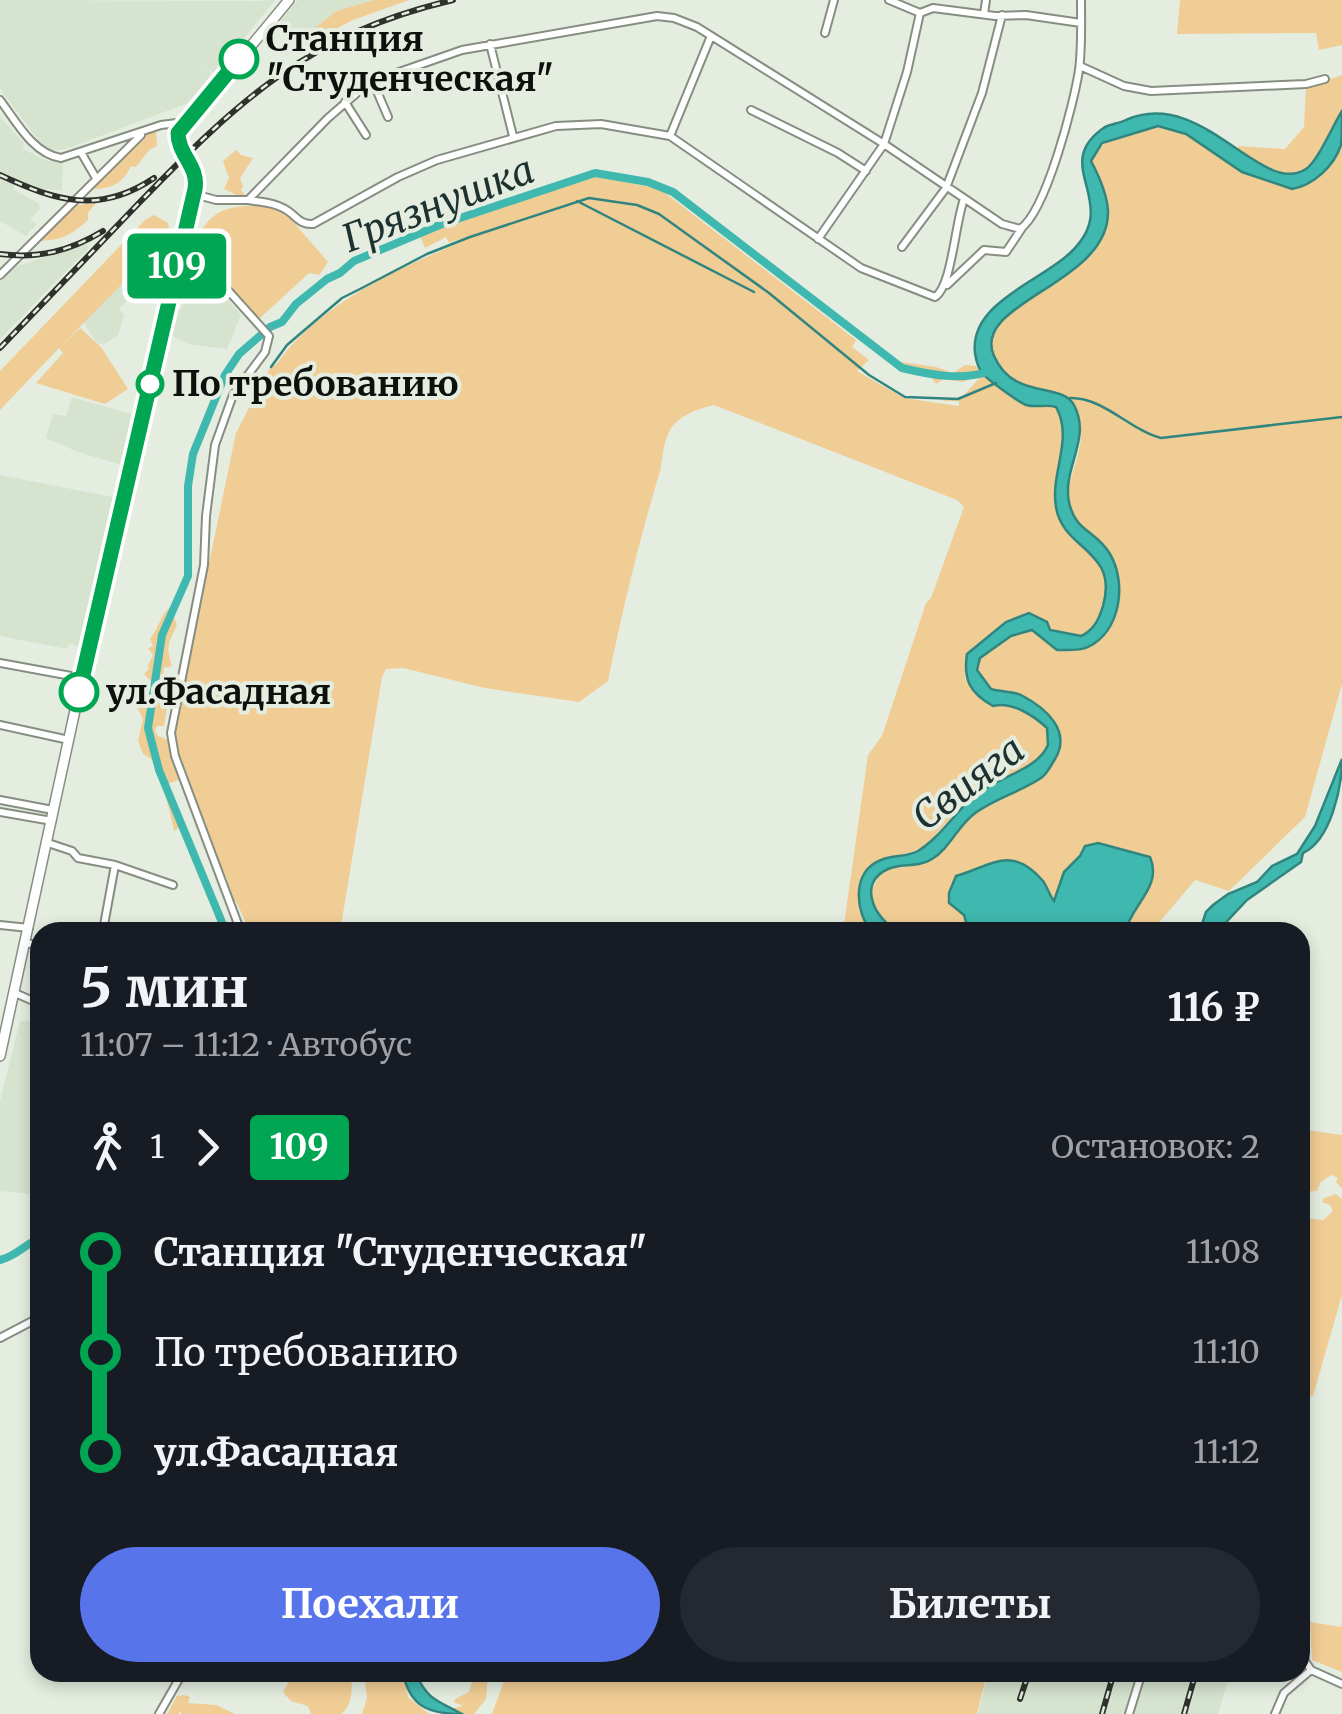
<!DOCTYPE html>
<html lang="ru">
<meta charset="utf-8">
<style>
:root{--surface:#171b24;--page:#242831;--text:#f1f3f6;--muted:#9ea1a6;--accent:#5874ea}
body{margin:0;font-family:Merriweather,serif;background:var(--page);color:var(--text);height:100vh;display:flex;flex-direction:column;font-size:38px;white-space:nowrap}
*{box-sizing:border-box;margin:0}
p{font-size:32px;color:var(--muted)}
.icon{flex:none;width:55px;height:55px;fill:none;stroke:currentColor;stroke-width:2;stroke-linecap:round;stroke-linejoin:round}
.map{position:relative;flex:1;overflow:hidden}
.side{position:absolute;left:30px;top:922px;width:1280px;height:760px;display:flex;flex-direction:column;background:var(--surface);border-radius:30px;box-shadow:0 5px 15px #0003}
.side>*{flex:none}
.badge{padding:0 20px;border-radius:8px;font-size:35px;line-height:65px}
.map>.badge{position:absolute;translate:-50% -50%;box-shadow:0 0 0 5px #fff}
.legs{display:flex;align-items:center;gap:15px;height:110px;padding:0 50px;font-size:32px}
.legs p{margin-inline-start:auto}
.headline{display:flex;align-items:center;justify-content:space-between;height:170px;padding:0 50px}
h1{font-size:55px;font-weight:700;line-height:75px}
.action{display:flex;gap:20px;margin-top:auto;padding:20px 50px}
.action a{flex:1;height:115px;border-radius:60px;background:var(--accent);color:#fff;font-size:40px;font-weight:700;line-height:115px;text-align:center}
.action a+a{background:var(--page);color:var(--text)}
ul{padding:0 50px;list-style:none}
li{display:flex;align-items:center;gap:35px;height:100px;font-size:38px}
li i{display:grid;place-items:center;width:15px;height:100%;margin:0 12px;background:currentColor}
li i::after{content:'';width:25px;height:25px;margin:-12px;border:8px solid;border-radius:50%;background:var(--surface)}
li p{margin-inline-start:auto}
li:first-child i{background:linear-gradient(#0000 50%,currentColor 0)}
li:last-child i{background:linear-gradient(currentColor 50%,#0000 0)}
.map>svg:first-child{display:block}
.built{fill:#d6e3cf}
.green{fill:#f0cd95}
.water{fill:#3fb8af;stroke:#30867e;stroke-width:2.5}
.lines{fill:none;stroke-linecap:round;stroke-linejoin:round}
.stream{stroke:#30867e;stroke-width:2.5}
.river{stroke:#3fb8af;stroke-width:8}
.minor-casing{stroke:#868e82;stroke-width:10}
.major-casing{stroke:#868e82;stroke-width:12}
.minor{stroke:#fff;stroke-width:6}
.major{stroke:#fff;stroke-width:9}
.rail-casing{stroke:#2e312c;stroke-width:6}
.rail{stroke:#e5ede0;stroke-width:2.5;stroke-dasharray:8;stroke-linecap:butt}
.line-1-casing{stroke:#fff;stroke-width:22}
.line-1{stroke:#00a651;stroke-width:15}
.stop-1-dot{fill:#fff;stroke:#00a651;stroke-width:5}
.labels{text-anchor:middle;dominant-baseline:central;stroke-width:8;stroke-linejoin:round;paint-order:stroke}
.stop-label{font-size:35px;font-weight:bold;fill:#0d100c;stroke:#e5ede0;text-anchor:start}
.water-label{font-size:38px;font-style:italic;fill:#1d3230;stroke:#e5ede0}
</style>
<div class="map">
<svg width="1342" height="1714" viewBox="0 0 1342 1714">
<rect width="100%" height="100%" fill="#e5ede0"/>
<path class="built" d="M0,0L256,1L275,0L215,74L203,65L212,74L188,103L66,149L51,151L42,145L0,89Z
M298,0H378L295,39L278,24Z
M0,117L24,143L23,149L47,161L63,163L62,190L43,189L18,180L14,187V190L39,204L40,209L30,219L37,224L26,236L0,221Z
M168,229L175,235L124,288L131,297L119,308L124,316L118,335L103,345L95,341L81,318Z
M85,244L89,248L0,339V279L11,268Z
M188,264L205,273L241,315L227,349L188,344L169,334L175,309L181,310L190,273L185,271Z
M72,397L138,416L125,466L78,452L46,438L53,414L66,416Z
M0,475L118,498L82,647L69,644L67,649L0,636Z
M20,1021L40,1022V1195L0,1191V1101Z
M988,1673H1230L1218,1714H978Z"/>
<path class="green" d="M374,0H409L353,20L286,55L291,46L337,11Z
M1180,0H1342V45L1319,50L1316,33L1177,34Z
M1342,75C1342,85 1342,96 1342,106C1340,125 1314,171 1294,174C1273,176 1254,160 1237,149L1239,146L1285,149L1304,127L1306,88Z
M1158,126L1185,134L1242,172L1318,178L1342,143V684L1305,817L1229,891L1195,880L1151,932H896L873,914L871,892L879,876L888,869L919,865L972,815L1041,778L1059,753L1062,740L1056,723L1045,712L1023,696L991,689L977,670L980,658L1011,636L1032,630L1057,650C1094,649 1099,639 1117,610L1095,536C1045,512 1079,472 1081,437C1081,428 1078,421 1077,413L1015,385L995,359L990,343L992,330L1002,319L1090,257L1102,183L1091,161C1102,135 1133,133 1158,126Z
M156,130L157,146L149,150L136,167L131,166C123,183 112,189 94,189V184L138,140L143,141L147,133Z
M236,150L241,155L253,158L240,178L243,186L241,190L246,196L241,197L224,189L229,178L223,161Z
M597,176L660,189L856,340L852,347L869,360L857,371L904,398L959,406V401H941L963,396L983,374L1025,405L1056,407C1074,439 1050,473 1056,507C1064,551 1119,549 1103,606C1099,620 1094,630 1081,636L1006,622L971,649C969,657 962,672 966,680C979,708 1085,713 1038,760L966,802L922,849L874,863L864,924L872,932H843L868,755L882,736L926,603L931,598L964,507L957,500L714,405C697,409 677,416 669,432C662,445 663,464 658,478C638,545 622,612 608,681L579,702L485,688L403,668L386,669L382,677L340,932H244L242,925L246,923L236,901L233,902L226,876H222L173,738L236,433L273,362L275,366C319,304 393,271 461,242L459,239L449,243L446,237L425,248L420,236L496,206Z
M96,203L88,213V220C69,236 65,239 40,241L76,205Z
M269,205L290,218L328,262L319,275L309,273L259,319L192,248C211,206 228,206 269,205Z
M154,215L168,223L170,235L60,347L80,328L101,347L128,389L105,404L36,383L63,353L59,348L0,410V371L145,220Z
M160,261L173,263L162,302L146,273L151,263Z
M902,362L936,367L953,373L965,365L976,366L979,371L964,382L944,379L936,384L931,377L899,370V364Z
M169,608L177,624C169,644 165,644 172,666L164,668L160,704L167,708L164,726H157L155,731L158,736L168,740L179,774V780L168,784L181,816L180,827L174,831C169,805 161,783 156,762L143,754L138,741L143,719L136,705L150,700L152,682L144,674L149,669L148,665L153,655L148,648L153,646L150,639C158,629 162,613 169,608Z
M1300,1129L1342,1135V1189L1336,1182L1338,1178L1331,1175L1321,1182L1317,1191L1300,1192Z
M1336,1194L1342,1199V1295L1313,1396L1300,1392V1211L1307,1213L1306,1218L1323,1220L1333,1211L1330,1205L1322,1202L1324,1198Z
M1342,1619V1672L1312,1660L1310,1622L1341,1627Z
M364,1672L388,1673L400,1677L393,1673H403L408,1697L429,1714H362L367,1698Z
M294,1673H351C352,1687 354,1704 341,1714H311L308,1706L291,1701L283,1692Z
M475,1673H488L486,1699L474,1714H457L450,1709L463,1706L454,1702L455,1699L469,1692Z
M507,1673H987L977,1714H492Z
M184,1695L190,1697L188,1703L216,1705L235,1714H181V1711L178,1714H167L177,1696Z"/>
<path class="water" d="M1342,111C1342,120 1342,135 1341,145C1334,166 1314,185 1292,189L1242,172L1186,134L1158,126L1102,143L1091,161C1099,176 1107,194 1108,211C1110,284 970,302 994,356C1014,401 1060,381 1074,405C1092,439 1062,468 1069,502C1075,532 1096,530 1110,554C1127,583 1121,631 1088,647C1080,651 1066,650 1057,650L1032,630L1011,636L980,658L977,670L991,689C1001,692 1013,691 1021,695C1046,708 1072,731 1055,759C1050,767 1048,773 1041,778C1020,792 994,799 974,814C958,826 949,849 932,859C918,868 902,863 888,869C854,884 878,925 902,932H872C855,913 851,871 881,860C893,855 907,857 918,851C944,835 959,804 986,788C1006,775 1038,768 1048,745L1047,728C1033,715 1011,701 993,706C970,693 963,680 967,654L1006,622L1029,613L1047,622L1050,630L1081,636C1094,630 1099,619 1103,606C1119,549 1063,551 1056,507C1050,473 1074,439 1056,407C1047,404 1036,408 1026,405C1020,403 988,380 983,374C978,368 976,360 975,353C969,303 1041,281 1070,253C1125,202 1047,166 1105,127C1111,124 1120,123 1126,120C1202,86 1261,198 1306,169C1318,161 1333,125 1342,111Z
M1342,759C1342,787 1331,840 1303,853L1301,862L1247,900L1217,932H1192L1202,924L1206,912L1213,905L1228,894L1257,882L1272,866L1297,854L1315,826Z
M1098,843L1150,857C1163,887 1131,905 1125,932H969L964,915L949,903V893L956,876C991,866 1012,844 1043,881C1048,888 1049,895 1054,901L1064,872L1080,856L1085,846Z
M403,1673H415C429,1701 435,1699 462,1714C429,1714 410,1707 403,1673Z"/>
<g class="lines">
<path class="stream" d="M577,201L754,292
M271,367L287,345L342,298L360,289L427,254L470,237L589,198L637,205L659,214L769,293L869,375L905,397L958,399L996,383
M1070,398C1103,397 1130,430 1161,438L1342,417"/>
<path class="river" d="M226,932L159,770L148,728L162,635L188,576V486L193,454L225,375L239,354L270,327L282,322L296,304L327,279L340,273L354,261L442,224L595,173L648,182L673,192L902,368C931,375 962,381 991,371
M0,1260C17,1256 25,1244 40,1238"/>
<g class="minor-casing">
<path id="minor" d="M889,0L920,13L933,8L995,16L1026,15L1081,23
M984,14L986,0
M825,33L834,0
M490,44L513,136
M1080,66L1124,86L1151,91L1306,84L1325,79
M373,82L388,117
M0,100C16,121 33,154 61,158L161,125L185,122
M345,102L366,135
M751,110L838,153L866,171
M670,136L711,36
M82,154L96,178
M194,194L216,200H248L328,118L358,92L382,78L462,50L657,16L674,18L697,27L884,144L1002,224L1020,229C1046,212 1074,103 1079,70C1082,47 1081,23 1081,0
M248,200C260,202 273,202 283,208C296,214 298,225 313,224L398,177L437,160L556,126L601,124L670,136L861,268L935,297C952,286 955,223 964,199
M818,239L884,144L907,72L920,13
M182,247L216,277L269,336L265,352L233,395L215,445L206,516L204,565L171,733L175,756L241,932
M902,247L946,188L982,93L1002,15
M0,275L141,135
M947,285L984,250L1006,252L1022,228
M0,663L82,678
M0,725L69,740
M0,800L53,810
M0,812L52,821
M48,843L72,851L78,858L115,865L173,885
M0,925L29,928
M99,932L104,925L115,865
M26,943L40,946
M15,993L40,1004
M0,1338L40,1317
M1300,1654L1311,1670L1342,1684
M159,1714L183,1672
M1129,1714L1142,1672
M1275,1714L1284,1693L1311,1670"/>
</g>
<g class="major-casing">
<path id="major" d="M0,1056L82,678L195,189C199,166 178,155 179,133L289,0"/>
</g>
<use href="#minor" class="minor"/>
<use href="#major" class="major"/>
<g class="rail-casing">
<path id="rail" d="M0,175C56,201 99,215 154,178
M0,254C38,259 70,251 103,231
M0,348C46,300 92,252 138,204C238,101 308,34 453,0
M1020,1699L1029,1672
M1102,1714L1114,1672
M1184,1714L1196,1672"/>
</g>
<use href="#rail" class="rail"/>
</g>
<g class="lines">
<g class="line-1-casing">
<path id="line-1" d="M79,692L195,189C199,166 178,155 178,133L239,59"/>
</g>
<use href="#line-1" class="line-1"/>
</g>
<g class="stop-1-dot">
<circle cx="239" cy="59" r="18"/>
<circle cx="150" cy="384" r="12"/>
<circle cx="79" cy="692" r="18"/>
</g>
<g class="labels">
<g class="stop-label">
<text x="266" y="39">Станция<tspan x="266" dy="40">"Студенческая"</tspan></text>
<text x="172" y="384">По требованию</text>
<text x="106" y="692">ул.Фасадная</text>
</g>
<g class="water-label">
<text transform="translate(438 204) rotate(-21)">Грязнушка</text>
<text transform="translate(968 783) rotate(-37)">Свияга</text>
</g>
</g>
</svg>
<b class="badge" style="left:177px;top:266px;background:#00a651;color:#fff">109</b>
<section class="side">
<div class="headline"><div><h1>5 мин</h1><p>11:07 – 11:12 · Автобус</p></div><b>116 ₽</b></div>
<div class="legs"><svg class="icon" aria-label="walk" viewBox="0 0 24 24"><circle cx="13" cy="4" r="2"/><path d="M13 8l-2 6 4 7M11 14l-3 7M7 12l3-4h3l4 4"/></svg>1<svg class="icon" aria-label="forward" viewBox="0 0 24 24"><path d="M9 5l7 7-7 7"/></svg><b class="badge" style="background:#00a651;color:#fff">109</b><p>Остановок: 2</p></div>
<ul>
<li><i style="color:#00a651"></i><b>Станция &quot;Студенческая&quot;</b><p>11:08</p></li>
<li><i style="color:#00a651"></i><span>По требованию</span><p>11:10</p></li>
<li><i style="color:#00a651"></i><b>ул.Фасадная</b><p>11:12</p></li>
</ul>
<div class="action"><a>Поехали</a><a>Билеты</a></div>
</section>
</div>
